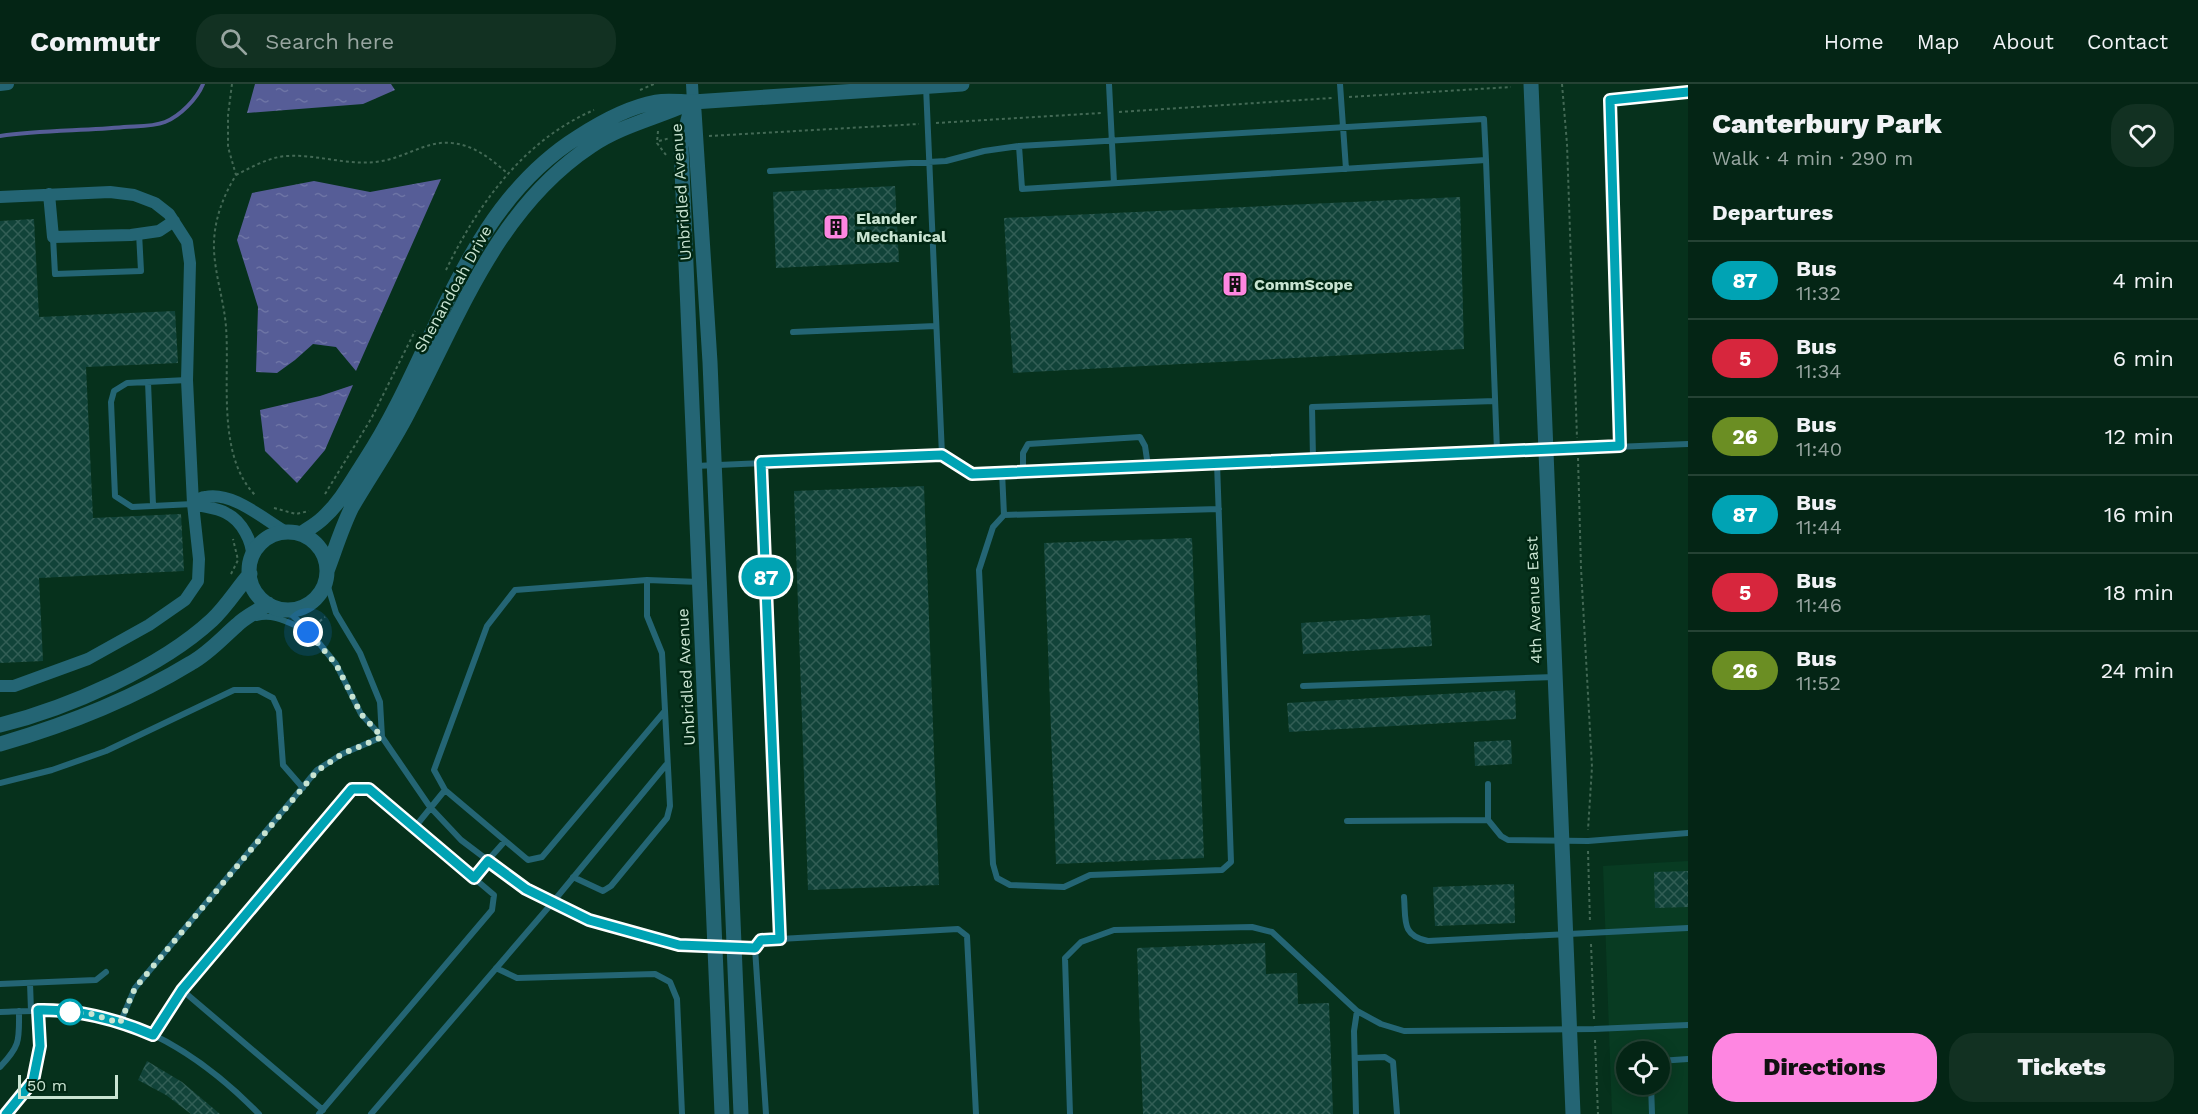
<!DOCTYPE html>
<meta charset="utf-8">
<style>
:root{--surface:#042515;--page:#123122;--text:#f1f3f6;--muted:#97a5a0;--line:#254234;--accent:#fe86e1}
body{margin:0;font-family:"Work Sans",sans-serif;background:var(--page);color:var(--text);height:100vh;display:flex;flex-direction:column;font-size:22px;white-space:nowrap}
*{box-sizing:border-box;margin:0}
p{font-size:20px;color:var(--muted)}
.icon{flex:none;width:33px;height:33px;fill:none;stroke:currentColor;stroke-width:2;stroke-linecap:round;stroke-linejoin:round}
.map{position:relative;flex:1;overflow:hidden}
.drawer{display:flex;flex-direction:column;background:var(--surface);width:510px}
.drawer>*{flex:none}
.badge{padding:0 12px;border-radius:20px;font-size:21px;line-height:39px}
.fabs{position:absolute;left:1616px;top:957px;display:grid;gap:12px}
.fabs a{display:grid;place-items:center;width:54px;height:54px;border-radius:50%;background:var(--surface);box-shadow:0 3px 15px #0003,0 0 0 2px var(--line);font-size:30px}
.scale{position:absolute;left:18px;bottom:15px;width:100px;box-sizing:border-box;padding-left:6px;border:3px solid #c9e4d2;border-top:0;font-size:16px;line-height:21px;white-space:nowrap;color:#c9e4d2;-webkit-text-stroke:4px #002713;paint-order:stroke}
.you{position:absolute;width:30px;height:30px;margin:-15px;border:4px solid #fff;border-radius:50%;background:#1a73e8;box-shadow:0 0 0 9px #1a73e833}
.map>.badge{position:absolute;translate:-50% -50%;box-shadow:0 0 0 3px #fff}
h2{padding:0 24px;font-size:22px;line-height:54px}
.round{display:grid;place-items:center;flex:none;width:63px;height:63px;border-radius:24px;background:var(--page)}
.headline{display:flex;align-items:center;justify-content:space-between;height:102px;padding:0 24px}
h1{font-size:28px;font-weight:800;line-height:45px}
.primary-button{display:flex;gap:12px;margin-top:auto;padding:12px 24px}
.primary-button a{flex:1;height:69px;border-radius:24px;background:var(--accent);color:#111;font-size:24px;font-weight:800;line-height:69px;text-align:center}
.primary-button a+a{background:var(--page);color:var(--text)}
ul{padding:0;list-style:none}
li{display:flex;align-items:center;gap:18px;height:78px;padding:0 24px;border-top:2px solid var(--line)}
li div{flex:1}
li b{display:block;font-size:22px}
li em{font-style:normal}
li .badge{min-width:66px;font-weight:700;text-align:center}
header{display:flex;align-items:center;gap:36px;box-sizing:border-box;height:84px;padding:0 30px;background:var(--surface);border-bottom:2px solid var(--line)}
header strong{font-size:28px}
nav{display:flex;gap:33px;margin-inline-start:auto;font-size:21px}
.search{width:420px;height:54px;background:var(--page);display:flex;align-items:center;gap:15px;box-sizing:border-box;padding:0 21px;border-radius:24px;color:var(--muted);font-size:22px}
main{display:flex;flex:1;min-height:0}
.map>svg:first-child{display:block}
.built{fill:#083b22;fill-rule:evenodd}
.water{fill:url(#water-ripples)}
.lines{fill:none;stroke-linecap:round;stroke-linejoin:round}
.stream{stroke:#565d97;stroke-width:4}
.building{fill:url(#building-cross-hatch)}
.path{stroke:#436955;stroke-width:2;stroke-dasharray:3 3;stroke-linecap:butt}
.service{stroke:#246574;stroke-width:6}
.minor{stroke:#246574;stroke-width:12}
.tertiary{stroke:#246574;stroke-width:15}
.line-casing{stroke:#fff;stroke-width:14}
.line{stroke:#00a3b4;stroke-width:9}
.walk{stroke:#c9e4d2;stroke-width:6;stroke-dasharray:0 10.8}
.stop-dot{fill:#fff;stroke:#00a3b4;stroke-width:3}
.labels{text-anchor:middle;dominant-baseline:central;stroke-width:5;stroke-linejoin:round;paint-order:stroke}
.street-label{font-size:16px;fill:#c9e4d2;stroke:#002713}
.poi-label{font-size:16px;font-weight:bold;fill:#c9e4d2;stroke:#002713;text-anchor:start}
</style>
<header>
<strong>Commutr</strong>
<div class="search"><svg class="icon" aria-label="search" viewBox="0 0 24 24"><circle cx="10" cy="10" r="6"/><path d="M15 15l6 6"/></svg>Search here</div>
<nav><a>Home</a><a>Map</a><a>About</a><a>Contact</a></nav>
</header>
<main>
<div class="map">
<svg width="1688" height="1030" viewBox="0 0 1688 1030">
<defs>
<pattern id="water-ripples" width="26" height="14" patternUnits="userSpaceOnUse" patternTransform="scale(1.5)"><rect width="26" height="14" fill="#565d97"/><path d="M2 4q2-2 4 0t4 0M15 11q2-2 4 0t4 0" fill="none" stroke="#6d74a5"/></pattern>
<pattern id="building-cross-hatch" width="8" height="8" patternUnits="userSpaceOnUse" patternTransform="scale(1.5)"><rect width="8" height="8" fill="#114339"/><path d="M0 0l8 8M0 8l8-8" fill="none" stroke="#325e55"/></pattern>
</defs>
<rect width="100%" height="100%" fill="#06311c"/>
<path class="built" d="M1688,777V1030H1612L1603,782ZM1626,968H1659V1000H1626Z"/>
<path class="water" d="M255,0H391L395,6L363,20L247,29Z
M441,95L356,287L336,263L313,260L295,276L277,289L256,288L258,223L237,156L252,109L314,97L370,108Z
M353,301L325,366L297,399L265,367L260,326L320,312Z"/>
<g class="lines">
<path class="stream" d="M0,52C41,46 83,47 124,43C137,42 152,43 165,38C180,32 197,15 203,0"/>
</g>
<path class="building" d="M895,102L899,178L776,184L773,108Z
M1460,113L1464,265L1013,289L1004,134Z
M34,135L39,233L175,227L178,279L86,283L93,434L181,430L184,487L39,494L43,577L0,579V137Z
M924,402L939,801L808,806L794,407Z
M1192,454L1204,774L1056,780L1044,459Z
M1430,531L1432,562L1303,570L1301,539Z
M1515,606L1516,635L1289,648L1287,619Z
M1511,656L1512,680L1475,682L1474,658Z
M1688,787V823L1655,824L1654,788Z
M1514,800L1515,839L1435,842L1433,803Z
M1265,859L1266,890L1297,889L1298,920L1329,919L1333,1030H1143L1137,864Z
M147,977L182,998L220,1030H191L166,1011L138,996Z"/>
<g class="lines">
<path class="path" d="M232,0L228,31V63L236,91C222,114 213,139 214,166C215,191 224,217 226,243C230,295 216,372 256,412
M1562,0L1567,60L1577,354
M640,6L654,0
M1349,13L1511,3
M1119,28L1332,14
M936,39L1101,29
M658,47L657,59L666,71
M709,52L919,40
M659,57L670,54
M236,91C252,83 269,73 287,72C319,70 350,83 382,77C406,73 428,56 452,59C474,61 491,75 507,89
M446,186C478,120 524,56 594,26
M1578,374L1581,484L1592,683L1588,746
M325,410L371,335L415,247
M274,424L296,430L309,427
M231,490L238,476L233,455
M315,541L325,533
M1588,767L1590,839
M1591,860L1594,935
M1595,956L1598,1030"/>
<path class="service" d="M1109,0L1114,99
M1340,0L1346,85
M926,2L942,371L972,390L1688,360
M1484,35L1486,76L1022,105L1019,62Z
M1486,76L1497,367
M770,87L946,77L984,67L1019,62
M53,153L55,190L141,187L139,149
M793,248L936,242
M187,296L127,299L114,307L111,318L115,412L132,423L193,420
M148,298L153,421
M1620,362L1610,16L1688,8
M1313,375L1312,323L1495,317
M761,378L780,855
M695,382L942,371
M1002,388L1004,431L993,443L979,486L993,780L997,794L1010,801L1064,803L1090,791L1222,786L1231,778L1217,379
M1023,388V369L1028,360L1140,353L1145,362L1148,382
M1004,431L1219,425
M326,496L336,529L360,569L380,618L382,653
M287,526L310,548L336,580L361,630L382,653L430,723L461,756L526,805L589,835L679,861L755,864
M257,534C273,529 289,539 304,545
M1303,602L1555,593
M664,628L542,773L528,776L445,706L434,686L487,542L515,506L647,496L699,498
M0,699L52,686L106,667L234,606H258L273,614L279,627L283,681L303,704
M1488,700V736L1501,752L1508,756L1588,757L1688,749
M1347,737L1488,736
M415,743L445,706
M473,793L505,757
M573,793L603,807L611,802L667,734L670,722L662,569L647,532V496
M1404,813C1406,836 1401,852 1428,857L1688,844
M496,884L517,894L655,890L670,898L677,915L682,1030
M30,899L31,927
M0,900L96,896L106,888
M182,906L323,1026
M0,928C31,927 61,925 92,930C158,943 213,983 259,1030
M120,939L135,904L317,686L342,670L382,653
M153,951L182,906L352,705H369L494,811L492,826L319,1030
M1355,974L1385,973L1393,978L1397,1030
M1659,977L1688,975
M0,983C21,961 19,956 19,927
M1651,1000L1652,1030
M6,1030L33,997L40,962L38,926
M371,1030L553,818L666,681
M766,1030L755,864L761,856L958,845L967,852L976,1030
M1070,1030L1065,874L1081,858L1114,846L1252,843L1272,848L1357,927L1381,940L1404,947L1594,945L1688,941
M1356,1030L1354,947L1357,927"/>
<path class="minor" d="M692,0L693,18
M0,1L8,0
M49,110L53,153L131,151L159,147L174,137
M0,113L110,108L134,111L155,119L169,130L187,158L190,179L187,296L193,420L199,475L198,497L185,516L149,541L88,575L14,602H0
M193,420C196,417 201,413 205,413C233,407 263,435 286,448
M193,420C203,423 218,424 226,429C242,437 253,458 252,474"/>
<path class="tertiary" d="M1531,0L1573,1030
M693,18L681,62L722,1030
M694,27L710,278L741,1030
M249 487a39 39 0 1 1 78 0a39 39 0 1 1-78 0Z
M301,450C308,445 317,440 323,434C341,418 353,395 366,375C436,268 463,125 578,53C601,38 629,23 656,18C668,16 681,18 693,18L962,0
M327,487C335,466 342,443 352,423C370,392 391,362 408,329C459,233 496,125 591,62C620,42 656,34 687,20
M0,641C68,624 160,584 212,536C226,523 237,505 250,490
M0,660C66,641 132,615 191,579C209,569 222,554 237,541C246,532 258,527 268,520"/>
</g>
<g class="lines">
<g class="line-casing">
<path id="line" d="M6,1030L33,997L40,962L38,926C78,925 116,935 153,951L182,906L352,705H369L474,794L488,777L526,805L589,836L679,861L755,864L761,856L780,855L761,378L942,371L972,390L1620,362L1610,16L1688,8"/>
</g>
<use href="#line" class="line"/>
<path class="walk" d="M70,928L92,930L120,939L135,904L317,687L342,670L382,653L361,630L336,580L308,548"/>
</g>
<defs>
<g id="building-square" transform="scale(1.35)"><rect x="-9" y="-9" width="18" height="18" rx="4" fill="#fe86e1" stroke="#002713"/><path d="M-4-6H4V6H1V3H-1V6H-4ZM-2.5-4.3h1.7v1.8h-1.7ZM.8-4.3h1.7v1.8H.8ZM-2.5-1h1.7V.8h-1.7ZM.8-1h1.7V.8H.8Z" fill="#111"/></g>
</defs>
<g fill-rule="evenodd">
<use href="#building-square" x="836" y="143"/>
<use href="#building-square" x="1235" y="200"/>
</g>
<circle class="stop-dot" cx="70" cy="928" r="12"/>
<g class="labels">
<g class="street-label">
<text transform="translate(681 108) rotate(-94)">Unbridled Avenue</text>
<text transform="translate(453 205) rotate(-61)">Shenandoah Drive</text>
<text transform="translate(1534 516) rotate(-92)">4th Avenue East</text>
<text transform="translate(686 593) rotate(-93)">Unbridled Avenue</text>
</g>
<g class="poi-label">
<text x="856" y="134">Elander<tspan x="856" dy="18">Mechanical</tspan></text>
<text x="1254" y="200">CommScope</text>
</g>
</g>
</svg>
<div class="fabs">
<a><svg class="icon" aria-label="locate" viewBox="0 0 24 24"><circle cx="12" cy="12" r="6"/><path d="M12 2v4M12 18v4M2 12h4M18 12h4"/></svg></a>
</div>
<div class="scale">50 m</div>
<div class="you" style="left:308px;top:548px"></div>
<b class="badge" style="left:766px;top:493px;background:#00a3b4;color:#fff">87</b>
</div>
<section class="drawer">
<div class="headline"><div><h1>Canterbury Park</h1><p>Walk · 4 min · 290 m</p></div><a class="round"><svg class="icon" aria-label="heart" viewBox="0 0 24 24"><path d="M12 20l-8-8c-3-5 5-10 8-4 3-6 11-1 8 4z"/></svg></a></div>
<h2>Departures</h2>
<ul>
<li><span class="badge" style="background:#00a3b4;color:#fff">87</span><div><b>Bus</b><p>11:32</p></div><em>4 min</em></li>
<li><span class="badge" style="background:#d7263d;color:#fff">5</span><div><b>Bus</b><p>11:34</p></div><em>6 min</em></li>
<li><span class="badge" style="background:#6b8e23;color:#fff">26</span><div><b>Bus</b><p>11:40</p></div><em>12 min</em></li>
<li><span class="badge" style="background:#00a3b4;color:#fff">87</span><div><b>Bus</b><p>11:44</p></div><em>16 min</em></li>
<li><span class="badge" style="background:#d7263d;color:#fff">5</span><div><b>Bus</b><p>11:46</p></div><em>18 min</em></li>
<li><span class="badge" style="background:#6b8e23;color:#fff">26</span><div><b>Bus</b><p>11:52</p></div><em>24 min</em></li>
</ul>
<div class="primary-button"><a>Directions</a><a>Tickets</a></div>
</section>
</main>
